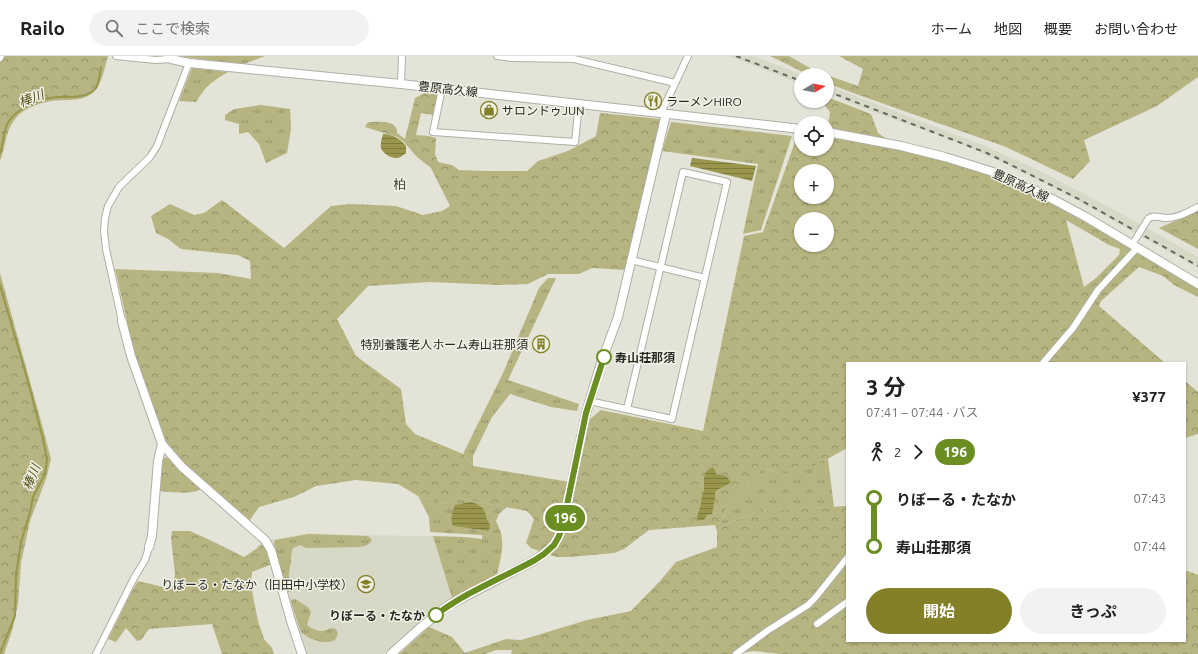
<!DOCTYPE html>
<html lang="ja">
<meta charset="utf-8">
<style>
:root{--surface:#fff;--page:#f2f2f2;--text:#222;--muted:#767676;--line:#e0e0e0;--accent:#848028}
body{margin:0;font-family:Ubuntu,"Noto Sans JP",sans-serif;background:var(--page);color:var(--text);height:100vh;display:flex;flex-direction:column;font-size:15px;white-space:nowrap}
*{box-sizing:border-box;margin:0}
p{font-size:13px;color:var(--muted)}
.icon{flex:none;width:22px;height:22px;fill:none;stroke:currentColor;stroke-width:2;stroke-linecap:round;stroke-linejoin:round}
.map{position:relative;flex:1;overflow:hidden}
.side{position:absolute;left:846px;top:306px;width:340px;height:280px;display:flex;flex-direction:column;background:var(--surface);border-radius:0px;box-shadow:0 1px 3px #0004}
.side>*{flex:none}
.badge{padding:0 8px;border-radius:13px;font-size:14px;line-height:26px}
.needle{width:26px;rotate:80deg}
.controls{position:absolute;left:794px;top:12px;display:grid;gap:8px}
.controls a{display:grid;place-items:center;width:40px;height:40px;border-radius:50%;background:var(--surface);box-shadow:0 1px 3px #0004;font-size:20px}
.map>.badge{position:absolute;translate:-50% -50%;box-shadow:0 0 0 2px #fff}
.legs{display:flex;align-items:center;gap:6px;height:44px;padding:0 20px;font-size:13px}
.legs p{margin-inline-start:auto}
.headline{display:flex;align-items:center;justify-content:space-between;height:68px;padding:0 20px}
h1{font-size:22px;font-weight:700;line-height:30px}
.action{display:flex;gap:8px;margin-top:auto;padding:8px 20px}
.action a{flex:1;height:46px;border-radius:24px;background:var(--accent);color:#fff;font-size:16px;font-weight:700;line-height:46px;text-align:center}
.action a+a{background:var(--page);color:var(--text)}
ul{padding:0 20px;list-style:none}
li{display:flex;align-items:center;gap:14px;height:48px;font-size:15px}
li i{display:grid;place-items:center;width:6px;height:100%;margin:0 5px;background:currentColor}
li i::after{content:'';width:10px;height:10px;margin:-5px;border:3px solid;border-radius:50%;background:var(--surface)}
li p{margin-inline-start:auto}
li:first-child i{background:linear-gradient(#0000 50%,currentColor 0)}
li:last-child i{background:linear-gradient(currentColor 50%,#0000 0)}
header{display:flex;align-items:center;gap:24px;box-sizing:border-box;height:56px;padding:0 20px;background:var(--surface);border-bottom:1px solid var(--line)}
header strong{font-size:19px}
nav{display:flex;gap:22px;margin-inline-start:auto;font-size:14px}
.search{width:280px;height:36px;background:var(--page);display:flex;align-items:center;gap:10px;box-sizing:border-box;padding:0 14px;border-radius:22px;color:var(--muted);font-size:15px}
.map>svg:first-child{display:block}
.built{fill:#d8d8c6}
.grass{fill:url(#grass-tufts);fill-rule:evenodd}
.forest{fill:url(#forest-crowns);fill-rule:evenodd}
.water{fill:url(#water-rules)}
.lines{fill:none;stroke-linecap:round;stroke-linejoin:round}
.stream{stroke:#99964b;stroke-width:2}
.street-casing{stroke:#afafa5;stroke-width:8}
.secondary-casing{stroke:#afafa5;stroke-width:10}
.street{stroke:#fff;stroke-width:6}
.secondary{stroke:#fff;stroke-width:8}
.rail{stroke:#686862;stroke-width:2;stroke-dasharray:5 5;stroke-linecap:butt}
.street-bridge-casing{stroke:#afafa5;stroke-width:8;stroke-linecap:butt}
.street-bridge{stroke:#fff;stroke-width:6}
.line-1-casing{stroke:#fff;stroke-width:9}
.line-1{stroke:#6b8e23;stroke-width:6}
.stop-1-dot{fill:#fff;stroke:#6b8e23;stroke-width:2}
.labels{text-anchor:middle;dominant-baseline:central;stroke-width:3;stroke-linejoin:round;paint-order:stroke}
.street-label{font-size:12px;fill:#282824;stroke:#f0f0e5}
.poi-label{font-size:12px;fill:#282824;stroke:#f0f0e5;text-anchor:start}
.stop-label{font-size:12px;font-weight:bold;fill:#282824;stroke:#f0f0e5;text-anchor:start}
.water-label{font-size:13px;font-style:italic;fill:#545118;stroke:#f0f0e5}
.neighbourhood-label{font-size:13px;fill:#3f3f37;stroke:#f0f0e5}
</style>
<header>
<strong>Railo</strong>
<div class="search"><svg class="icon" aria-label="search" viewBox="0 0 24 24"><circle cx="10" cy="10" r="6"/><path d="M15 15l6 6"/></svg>ここで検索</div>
<nav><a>ホーム</a><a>地図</a><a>概要</a><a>お問い合わせ</a></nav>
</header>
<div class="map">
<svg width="1198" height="598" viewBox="0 0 1198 598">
<defs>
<pattern id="grass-tufts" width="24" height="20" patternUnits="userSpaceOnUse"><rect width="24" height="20" fill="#b6b480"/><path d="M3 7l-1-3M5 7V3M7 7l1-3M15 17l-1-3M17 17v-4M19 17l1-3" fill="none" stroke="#949269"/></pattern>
<pattern id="forest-crowns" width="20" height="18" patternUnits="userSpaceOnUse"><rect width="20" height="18" fill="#b6b480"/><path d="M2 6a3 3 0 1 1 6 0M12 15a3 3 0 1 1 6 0" fill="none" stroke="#949269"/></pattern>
<pattern id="water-rules" width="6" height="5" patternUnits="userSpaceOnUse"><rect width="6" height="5" fill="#99964b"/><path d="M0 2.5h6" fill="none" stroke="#7d7a3e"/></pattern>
</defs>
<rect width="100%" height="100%" fill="#e3e3d8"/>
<path class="built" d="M729,0H753L774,8L802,19H801V28Z
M827,29L985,90L1036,113L1113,153L1198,201V212L1062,136L1000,105L954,85L868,54L827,37Z
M308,477L347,479L433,480L452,542L432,556L384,598H305V592L294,563L270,486L271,484Z"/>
<path class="grass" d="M179,0H265L241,9Z
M192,12L228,16C211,26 206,30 196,46L179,45Z
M261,49L290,53L291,73L287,97L266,107L259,88L248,76L239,78V68L225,64V59L234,53Z
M671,66L792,80L761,174L743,178L758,108L662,95Z
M548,222H556L508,324L579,348L577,355L551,351L510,338L492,361L473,400V410L463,398L503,317L539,232Z
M828,403L834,451L758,455L726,468L717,475L715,469L724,463L727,446L740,439L761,414L782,415L804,413Z
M418,440L445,448L457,442L507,451L499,458L496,465C507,485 501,499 497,519L452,542L433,480L465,481L482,483V479L430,476L429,461ZM486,459L488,475L453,470Z
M309,478L368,480L372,484C369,489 365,490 360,491L306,492L300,489L293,492C290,500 292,504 290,511C289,518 288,518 290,524L293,527L294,532L292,536H287L280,515L274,487L275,484Z
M295,543L303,548L308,551L311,556L307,569C312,573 317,575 323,575C329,574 330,571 336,573L338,578L335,584C326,589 309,584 301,576L292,549L291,544Z"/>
<path class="forest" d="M0,0H108C105,10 103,23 97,32C87,47 67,43 51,45C40,47 23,52 16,62C5,74 6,91 0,105Z
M770,0H789L815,15L858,30L863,13L839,0H1198V21L1157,50L1084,84L1090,105L1073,123L1006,91L856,38L827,27V19H809Z
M428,35L439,36L434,59L421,57L416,79L429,80L436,82L435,98L438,106L452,109L459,114L487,115H527L538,105L568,95L596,80L600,57L660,63L626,214L592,212L579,218H548L528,228L499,229L430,226L368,230L337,263L356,300L401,333L406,368L415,378L463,398L473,410L576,427L590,363L601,354L703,375L744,180L763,176L797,80H801V93H827V77L830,56L823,47V45H827V41L871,58L878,77L904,95L942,104L991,119L1039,140L1063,153L1198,232V241L1174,229L1163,220L1139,211L1101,245L1099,250L1165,307H847V392C834,399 820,408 805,413C792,417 774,415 761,414L740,439L727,446L724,463L715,469L649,474L624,493L614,497L570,501H556L531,492L526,487L534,463L527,455L457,442L445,448L418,440L398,428L356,424L316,430L294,441L259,451L250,464L209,430L182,405L164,383L146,334L131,283L115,213L218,217L251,223L250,205L238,199L181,193L168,183L156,177L151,160L170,148L194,159L204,157L222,144L284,192L331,150L351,148L396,150L423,159L442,155L450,150L431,112L417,101L404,86L397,81L365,71L368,66C377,66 398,63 397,77L405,83L415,42ZM801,115H827V141H801ZM801,163H827V189H801ZM1066,164L1109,189L1120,193L1119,199L1096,222L1084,231Z
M1198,155V193L1159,172Z
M0,217L44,376L51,403L46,423L30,465L21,507L18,548L12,575L4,598H0Z
M1185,325L1198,336V378L1185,382Z
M165,401L169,403L182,417L201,433C192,439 170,436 159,435L163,404Z
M847,450V585H1185V514L1198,519V598H781L754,595L731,598H511L512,594H496L485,598H399L429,571L452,581L465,597L506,583L521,584L587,564L631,555L660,525L676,506L717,491V475L726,468L758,455Z
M172,475H190L214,486L244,501L256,493L261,488L267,494L272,508L252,516L251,530L258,565L264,583L272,592L274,598H222L212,568L149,573L141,584L137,585L126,572L116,586L108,583L131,537L138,525L172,533L175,518L171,482Z"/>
<path class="water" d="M383,78C392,78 401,83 406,90V97C403,99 400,102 397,102C392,103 382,97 381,92C380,87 382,82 383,78Z
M692,102L756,110L752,125L690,110Z
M713,412L715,414L716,418L726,420L731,426C725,431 720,431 715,436V443L712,458L707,459L704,464H698L697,461L701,448L702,439L704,436V421L706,416L709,413Z
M471,446C478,448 484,451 486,459C487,463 486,464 490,468V471L488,475L453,470C450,464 452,456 455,449Z"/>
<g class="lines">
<path class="stream" d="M0,97C4,86 3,74 9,65C18,51 43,42 58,41C68,41 89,42 96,32C99,26 100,17 101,11
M0,229L27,322L43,383L47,404L45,418L33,441L30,456L21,486L16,519L15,560L0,597"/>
<g class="street-casing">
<path id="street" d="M116,0L156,4L171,3
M497,0L513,2L574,3L675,27
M0,2L1,0
M401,28L402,0
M442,33L433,76L575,86L579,47
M661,57L688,0
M1148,163C1153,158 1160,162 1167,162C1178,162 1188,156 1198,151
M631,204L705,222
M122,265L106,193L104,175L105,162L108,150L119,131L150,101L157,90L189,7
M1043,307L1073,272L1098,234L1137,192
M589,345L672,363L727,126L683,116L627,353
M817,568L847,546
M96,598L134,522L145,504L149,491
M736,598L767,575L808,549L815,542L847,502"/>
</g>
<g class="secondary-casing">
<path id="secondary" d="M168,0L171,3L189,7L401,28L801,73
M827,76L901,90L945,101L993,116L1041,137L1086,161L1198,228
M122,265L131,300L162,388L182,411L265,484L271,494L291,565L302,598
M149,491L152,480L158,405L162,388
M391,598L420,572L449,549L535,504L550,493L558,482L565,461L586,357L601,307L618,261L666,58"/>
</g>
<use href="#street" class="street"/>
<use href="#secondary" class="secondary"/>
<path class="rail" d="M736,0L801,25
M827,35L987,97L1075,141L1198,210"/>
<g class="street-bridge-casing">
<path id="street-bridge" d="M1135,184L1148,163"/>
</g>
<use href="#street-bridge" class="street-bridge"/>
</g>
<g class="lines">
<g class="line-1-casing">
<path id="line-1" d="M436,559C466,536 502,522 535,504L544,498L554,489L558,482L562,473L586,357L604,301"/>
</g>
<use href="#line-1" class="line-1"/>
</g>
<defs>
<g id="restaurant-ring" transform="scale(0.9)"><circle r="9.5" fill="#f0f0e5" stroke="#848028" stroke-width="1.5"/><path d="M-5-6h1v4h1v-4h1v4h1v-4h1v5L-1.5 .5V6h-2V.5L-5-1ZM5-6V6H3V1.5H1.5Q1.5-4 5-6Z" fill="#848028"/></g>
<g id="shop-ring" transform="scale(0.9)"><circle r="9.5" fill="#f0f0e5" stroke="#848028" stroke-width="1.5"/><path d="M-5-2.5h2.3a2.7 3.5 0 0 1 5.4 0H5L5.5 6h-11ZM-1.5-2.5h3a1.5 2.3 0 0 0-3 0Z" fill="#848028"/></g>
<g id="building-ring" transform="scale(0.9)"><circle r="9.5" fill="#f0f0e5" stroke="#848028" stroke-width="1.5"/><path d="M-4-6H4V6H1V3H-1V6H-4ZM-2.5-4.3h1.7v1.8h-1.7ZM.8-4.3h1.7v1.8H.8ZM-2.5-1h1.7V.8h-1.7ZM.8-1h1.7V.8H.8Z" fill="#848028"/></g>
<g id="school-ring" transform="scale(0.9)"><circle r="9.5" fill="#f0f0e5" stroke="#848028" stroke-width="1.5"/><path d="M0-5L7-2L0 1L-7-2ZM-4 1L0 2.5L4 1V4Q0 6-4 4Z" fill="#848028"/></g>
</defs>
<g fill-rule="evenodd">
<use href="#restaurant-ring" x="653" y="45"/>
<use href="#shop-ring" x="489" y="54"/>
<use href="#building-ring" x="541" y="288"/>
<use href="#school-ring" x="366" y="528"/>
</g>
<g class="stop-1-dot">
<circle cx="604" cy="301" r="7"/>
<circle cx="436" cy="559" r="7"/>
</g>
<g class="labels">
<g class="street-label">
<text transform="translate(448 33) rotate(6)">豊原高久線</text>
<text transform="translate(1021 129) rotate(25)">豊原高久線</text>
</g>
<g class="poi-label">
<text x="666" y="45">ラーメンHIRO</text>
<text x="502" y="54">サロンドゥJUN</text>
<text x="528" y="288" text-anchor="end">特別養護老人ホーム寿山荘那須</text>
<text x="353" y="528" text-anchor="end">りぼーる・たなか（旧田中小学校）</text>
</g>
<g class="stop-label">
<text x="615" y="301">寿山荘那須</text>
<text x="425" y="559" text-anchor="end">りぼーる・たなか</text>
</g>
<g class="water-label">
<text transform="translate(31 42) rotate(-21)">棒川</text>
<text transform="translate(31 421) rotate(-68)">棒川</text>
</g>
<g class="neighbourhood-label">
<text x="400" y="128">柏</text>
</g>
</g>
</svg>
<div class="controls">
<a><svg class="needle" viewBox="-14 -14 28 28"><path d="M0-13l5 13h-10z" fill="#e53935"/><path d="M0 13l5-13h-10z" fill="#767676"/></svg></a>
<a><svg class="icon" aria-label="locate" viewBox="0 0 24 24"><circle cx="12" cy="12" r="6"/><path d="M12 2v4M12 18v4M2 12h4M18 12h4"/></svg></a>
<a>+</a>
<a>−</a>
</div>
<b class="badge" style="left:565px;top:462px;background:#6b8e23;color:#fff">196</b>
<section class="side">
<div class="headline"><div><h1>3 分</h1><p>07:41 – 07:44 · バス</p></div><b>¥377</b></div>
<div class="legs"><svg class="icon" aria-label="walk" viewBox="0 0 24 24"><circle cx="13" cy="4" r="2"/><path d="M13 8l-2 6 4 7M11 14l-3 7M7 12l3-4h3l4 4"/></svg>2<svg class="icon" aria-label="forward" viewBox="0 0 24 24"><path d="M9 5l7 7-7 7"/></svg><b class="badge" style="background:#6b8e23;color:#fff">196</b></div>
<ul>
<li><i style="color:#6b8e23"></i><b>りぼーる・たなか</b><p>07:43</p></li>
<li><i style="color:#6b8e23"></i><b>寿山荘那須</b><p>07:44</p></li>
</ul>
<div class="action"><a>開始</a><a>きっぷ</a></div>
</section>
</div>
